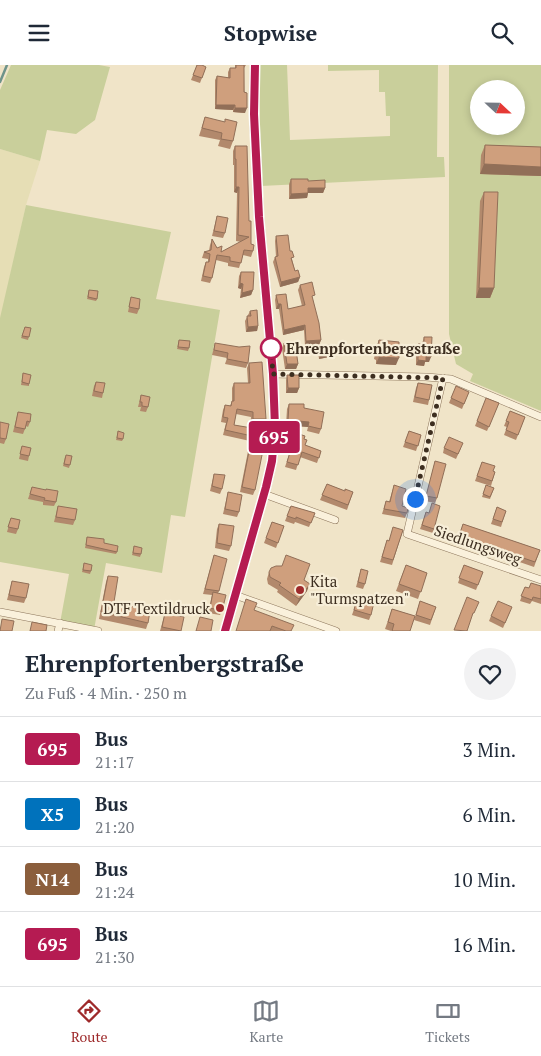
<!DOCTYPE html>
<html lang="de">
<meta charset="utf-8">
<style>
:root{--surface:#fff;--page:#f2f2f3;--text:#1f2937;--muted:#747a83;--line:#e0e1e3;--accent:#9e2a2b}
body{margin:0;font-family:"PT Serif",serif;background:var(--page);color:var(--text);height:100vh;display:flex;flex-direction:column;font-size:19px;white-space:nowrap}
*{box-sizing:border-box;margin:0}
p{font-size:16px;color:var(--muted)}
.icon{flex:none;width:28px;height:28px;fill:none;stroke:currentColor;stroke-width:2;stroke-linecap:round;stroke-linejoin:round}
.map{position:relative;height:566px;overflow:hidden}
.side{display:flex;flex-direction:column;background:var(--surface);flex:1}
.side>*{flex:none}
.badge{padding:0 10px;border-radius:4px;font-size:18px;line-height:32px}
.needle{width:32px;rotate:112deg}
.controls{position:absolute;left:470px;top:15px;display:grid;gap:10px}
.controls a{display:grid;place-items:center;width:55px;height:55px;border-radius:50%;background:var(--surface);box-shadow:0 2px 8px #0003;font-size:25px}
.you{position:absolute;width:25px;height:25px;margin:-12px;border:4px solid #fff;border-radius:50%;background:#1a73e8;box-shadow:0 0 0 8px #1a73e833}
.map>.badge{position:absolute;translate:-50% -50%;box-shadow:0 0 0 2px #fff}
.round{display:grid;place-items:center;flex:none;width:52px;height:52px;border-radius:26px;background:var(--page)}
.headline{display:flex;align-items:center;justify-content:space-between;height:85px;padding:0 25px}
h1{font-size:24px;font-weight:700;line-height:38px}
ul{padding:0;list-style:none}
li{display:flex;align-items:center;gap:15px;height:65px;padding:0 25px;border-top:1px solid var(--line)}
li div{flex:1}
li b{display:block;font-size:19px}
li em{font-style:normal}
li .badge{min-width:55px;font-weight:700;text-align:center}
header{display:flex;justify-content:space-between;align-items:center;height:65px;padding:0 25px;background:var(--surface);font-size:22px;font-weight:700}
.dock{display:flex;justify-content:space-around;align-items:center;height:70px;border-top:1px solid var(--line);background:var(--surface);font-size:14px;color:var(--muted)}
.dock a{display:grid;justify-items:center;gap:2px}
.dock .on{color:var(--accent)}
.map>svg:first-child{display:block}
.farmland{fill:#e6deb5}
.green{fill:#c9cf9b;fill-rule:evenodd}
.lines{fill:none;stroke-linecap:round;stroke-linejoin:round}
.stream{stroke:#6f938a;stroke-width:2.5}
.minor-casing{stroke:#8d765c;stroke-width:8}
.tertiary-casing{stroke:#8d765c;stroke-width:10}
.minor{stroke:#faf1dc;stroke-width:7}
.tertiary{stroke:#faf1dc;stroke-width:9}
.wall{fill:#b2896c;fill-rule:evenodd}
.shaded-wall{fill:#916f58}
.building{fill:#cf9f7d;stroke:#916f58}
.line-casing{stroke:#fff;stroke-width:11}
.line{stroke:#b51b52;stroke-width:8}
.walk{stroke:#3d2e20;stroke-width:5;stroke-dasharray:0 9}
.stop-dot{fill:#fff;stroke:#b51b52;stroke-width:2.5}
.poi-dot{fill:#9e2a2b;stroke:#f7eed8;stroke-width:2}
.labels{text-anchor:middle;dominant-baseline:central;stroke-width:4.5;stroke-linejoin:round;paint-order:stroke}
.stop-label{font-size:15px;font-weight:bold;fill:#3d2e20;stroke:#f7eed8;text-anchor:start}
.street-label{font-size:15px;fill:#3d2e20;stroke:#f7eed8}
.poi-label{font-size:15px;fill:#3d2e20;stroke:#f7eed8;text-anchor:start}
</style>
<header><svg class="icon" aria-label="menu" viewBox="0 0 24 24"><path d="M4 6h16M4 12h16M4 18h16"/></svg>Stopwise<svg class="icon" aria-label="search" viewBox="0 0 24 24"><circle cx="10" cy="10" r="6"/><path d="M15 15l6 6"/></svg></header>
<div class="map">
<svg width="541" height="566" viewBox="0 0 541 566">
<rect width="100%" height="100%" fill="#f0e4c8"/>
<path class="farmland" d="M0,84L40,96L26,140L0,257Z"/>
<path class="green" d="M11,0H99L110,2L95,55L76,69L47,65L40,96L0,84V25Z
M259,0H287L290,75L390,71V51H386L385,27H379V5L328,6V0H438L437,92H444L445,112L261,121Z
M449,0H541V92L480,108L541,111V346L470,316L473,309L456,299L449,269ZM479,24H516V61H479Z
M26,140L171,167L156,234L220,245L185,452L171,450L162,508L106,498L94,565L60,558L69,509L0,497V253Z"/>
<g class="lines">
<path class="stream" d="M0,17L7,0"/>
<g class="minor-casing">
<path id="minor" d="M273,309L426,312L451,314L541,352
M443,313L407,469L541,515
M264,429L335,455
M235,530L336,566
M0,547L98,566
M58,566L60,558"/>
</g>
<g class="tertiary-casing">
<path id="tertiary" d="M225,566L266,422L272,396L275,362L273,309L259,152L254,49L255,0"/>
</g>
<use href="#minor" class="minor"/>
<use href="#tertiary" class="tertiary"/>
</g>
<path class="wall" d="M197,0L206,2L200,18L191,15Z
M235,0H246L244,3L245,48L233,47V45L215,44V15L217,11L228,13V7L230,3H235Z
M205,52L233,76L230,84L218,81L220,75L199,71Z
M485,80L541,82V111L480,109L481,90Z
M235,81L251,179L253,186L251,192L243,190L239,203L228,201V198L216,195L212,213L210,218L201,216L204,202L206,197H208V194L202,193L204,187L209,186L210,180L212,174L217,183L221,187L241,177L236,176L237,128L234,127V100H233V86Z
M291,114L325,123L323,128H308L307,133L289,134V119Z
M484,127L494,223L490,233H476L480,136Z
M217,151L225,168L223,173L212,171Z
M276,171L290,186L295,206L300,212L298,217L280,222L273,197L275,192H276L275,176Z
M241,207L253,225L251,230L240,233L241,224L238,223L239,211Z
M300,220L313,235L321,275L319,280L305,281L304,265L283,270L279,244H276L275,235L276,230L288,244L302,241L298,225Z
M89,225L97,234L96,236L87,234Z
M131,232L139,244L137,249L128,247Z
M250,246L258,261L257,266L246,267L245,256Z
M25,262L31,263L28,275L21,273Z
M424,272L429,297H425L424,301L416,300V284L418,279H422Z
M179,275L189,283L188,286L177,284Z
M379,275L396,300L376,299V295L374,294L376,283Z
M215,278L248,298L246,303L225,299L227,293L212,290Z
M284,278L298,299L296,304H285L282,283Z
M320,281L329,292L319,294L318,286Z
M249,298L266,354L265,358L255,425L253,430L240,427L250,376L223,370L226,358L221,357L223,345L225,340L230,341L232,336V323L234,318H248L247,303ZM236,349L251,352L250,363L234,360Z
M23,308L29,319V321L21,320Z
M287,310L299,323L297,328H286V315Z
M96,317L103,328L102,333L92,331L94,321Z
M418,318L429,335L428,340L413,337L416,323Z
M456,321L469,327L462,344L449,338Z
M141,330L148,342L146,347L140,346L141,342H138Z
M486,333L499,338L487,366L475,361Z
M289,339L304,343L321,364L319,369L307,366L308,362L286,360L287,344Z
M510,346L525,352L516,375L504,370L507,362L504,361Z
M18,347L30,357L28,362L26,361L23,369L13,367Z
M0,357L6,374L4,379L0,378Z
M118,366L123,374L122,376L116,375Z
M409,366L421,370L416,386L403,382Z
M296,368L304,374L305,380L321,386L317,398L300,392L296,405L285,402Z
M22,381L29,391L28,396L19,394Z
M444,383H461L456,394L443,388Z
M72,391L69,403L63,401L65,392Z
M435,396L437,433L435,438L425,436Z
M482,397L493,406L495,407L491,421L475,416Z
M214,409L222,424L220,429L210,426Z
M327,419L345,426L353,427L347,445L320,435Z
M394,420L402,441L407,448L405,453L382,449L386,436L389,437Z
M486,420L494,423L490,434L482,432Z
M32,422L56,437L54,441L43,440V437L28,434Z
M228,427L239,447L237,452L223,449Z
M58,441L75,455L73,460L54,457Z
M291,441L315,448L309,462L295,457L294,459L285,456Z
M497,442L506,446L501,462L491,459Z
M426,447L434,464L433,468L420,464Z
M11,453L18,464L16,469L7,467Z
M272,457L284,461L276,483L264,478Z
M219,459L231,481L229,486L215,483L217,464Z
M463,459L540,485L534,502L458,476Z
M403,465L392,500L380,497L387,475L389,476Z
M87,472L104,478L117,487L116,489L85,483Z
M134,481L141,489L140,492L132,490Z
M214,490L219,526L218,528L222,546L220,550L208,548L212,530L203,529Z
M84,498L91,506L90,509L82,507Z
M406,500L427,508L418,534L396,526Z
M464,500L483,507L476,525L458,518Z
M361,504L365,519L363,524L356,522Z
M269,507L304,515L307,526L296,541L277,527L278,525L268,519L267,514Z
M108,511L114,537L148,558L146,564L99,554L106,517Z
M12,516L26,533L24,538L7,535Z
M541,521V539L532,536L530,539L520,536L525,522L529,523Z
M420,536L436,542L430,560L414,555Z
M356,538L371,550L369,555L352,550Z
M392,544L415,551L391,566L385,564Z
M254,545L291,566H270Z
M510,547L503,563L489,556L491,551Z
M165,548L181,566H160Z"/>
<path class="shaded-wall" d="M216,40H235L233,45L215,44Z
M235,43H247L245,48L233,47Z
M484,99L541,102V111L480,109Z
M236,122H239L237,128L234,127Z
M308,123H325L323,128H307Z
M308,128L307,133L289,134L291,129Z
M300,212L298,217L280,222L281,217Z
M240,218L243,219L241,224L238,223Z
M479,223H494L490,233H476Z
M253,225L251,230L240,233L242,228Z
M278,239H281L279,244H276Z
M305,260L304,265L283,270L284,265Z
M258,261L257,266L246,267L248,262Z
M321,275L319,280L305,281L306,276Z
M331,287L329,292L319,294L320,289Z
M379,292L399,293L396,300L376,299Z
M426,292H431L429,297H425L424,301L416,300L418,295Z
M287,299H298L296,304H285Z
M288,323H299L297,328H286Z
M253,354L251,358L253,354H266L264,359Z
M288,355L309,357L308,362L286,360Z
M310,519L307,526L296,541L299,534Z"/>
<path class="building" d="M197,0H202L206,2L202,13L193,10Z
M236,0H244V27L247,28V43H235V40H216L217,11L230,13V3H236Z
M205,52L225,57V54L237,57L233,76L221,74L222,68L202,63Z
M485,80L541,82V102L484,99Z
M235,81H247L249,156H251V179L254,180L253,186L244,185L241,198L230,196V192L217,190L212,213L203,211L206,197H209L210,189L204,187L211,185L212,174L217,183L222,181L221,187L249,172L238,170L239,122H236V94H235Z
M291,114H308V116L325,115V123H308V128L291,129Z
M484,127H498L494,223H479Z
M217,151L228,153L225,168L214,166Z
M288,170L290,186H292L294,192L291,193L295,206L298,205L300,212L281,217L275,192L278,191L276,171Z
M241,207H254L253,225L242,228L243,219L240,218Z
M312,217L315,230L312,231L319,258L321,275L306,276L305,260L284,265L281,239H278L276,230L286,229L288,244L305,240L300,220Z
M89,225L98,226L97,234L88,232Z
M131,232L140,234L139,244L129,242Z
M257,245L258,261L248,262L247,251H251L250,246Z
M25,262L31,263L29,272L22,271Z
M424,272H432L431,292H426V296L418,295V279H424Z
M179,275L190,276L189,283L178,282Z
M379,275L399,277V293L379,292V287L377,286Z
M295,277L298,299H287L284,278Z
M215,278L239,282L250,281L248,298L227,294L228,288L214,285Z
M331,280V287L320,289V281Z
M262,297L266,354H253V347L237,344L234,360L252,363L253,354L266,358L264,380L255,425L242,422L252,371L225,365L228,353L223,352L225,340L231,341L232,336H234V318H250L249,298Z
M23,308L31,310L29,319L22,317Z
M287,310H299V323H288Z
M96,317L105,318L103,328L94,326Z
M418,318L432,320L429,335L415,332Z
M456,321L469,327L464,339L451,333Z
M141,330L150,332L148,342L142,341V337H140Z
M486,333L499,338L489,362L477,356Z
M289,339H304V343L324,347L321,364L308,361L309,357L288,355Z
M510,346L525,352L518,370L506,365L509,357L506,356Z
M18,347L31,349L30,357L27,356L25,364L15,362Z
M0,357L9,359L6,374L0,373Z
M118,366L124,368L123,374L117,373Z
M409,366L421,370L418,381L405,377Z
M296,368L305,371L304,374L307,375L305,380L321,386L319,393L302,387L298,400L287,397Z
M449,372L463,378L458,389L444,383Z
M22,381L31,383L29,391L20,389Z
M66,390L72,391L70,400L64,399Z
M435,396L446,399L437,433L426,431Z
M482,397L495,401L493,406L495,407L492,416L477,411Z
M214,409L225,410L222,424L212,421Z
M327,419L345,426V424L353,427L348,440L322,430Z
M394,420L406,424L402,441L408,443L407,448L384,444L386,436L390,437Z
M486,420L494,423L490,432L483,429Z
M32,422L46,425V424L58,426L56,437L44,435L45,433L30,429Z
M228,427L242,430L239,447L225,444Z
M432,438L440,441L434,464L422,460L426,447L429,448Z
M58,441L77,444L75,455L56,452Z
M291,441L315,448L311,458L296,452V454L287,451Z
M497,442L506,446L502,457L493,454Z
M11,453L20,455L18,464L8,462Z
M272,457L284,461L278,478L266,473Z
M219,459L234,461L231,481L217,478Z
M463,459L540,485L535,497L459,471Z
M393,462L403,465L393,495L382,492L387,475L389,476Z
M87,472L104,474V478L118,481L117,487L86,480Z
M134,481L142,483L141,489L133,488Z
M214,490L227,494L219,526L205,524Z
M286,490L310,499L304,515L310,519L299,534L279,520L281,518L270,512L269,507L271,503L276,501H282Z
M84,498L92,500L91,506L83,505Z
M406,500L427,508L421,527L399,519Z
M464,500L483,507L478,520L459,513Z
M361,504L368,506L365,519L358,517Z
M108,511L118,512L114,537L150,546L148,558L101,547Z
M12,516L29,519L26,533L9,530Z
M531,518L541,521V534L533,532L532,535L521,531L525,522L529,523Z
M213,527L226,530L222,546L210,543Z
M467,532L479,537L474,548H473L467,566L454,565Z
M357,533L374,537L371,550L354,545Z
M246,534L257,538L254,545L294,560L291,566H286L272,561L270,566H236Z
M420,536L436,542L431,555L416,550Z
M498,536L512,542L505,558L491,551Z
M392,544L415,551L410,566H392L394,559L388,557Z
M165,548L184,552L181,566L162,562Z
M200,552L213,555L211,566H196Z
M2,554L14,556L12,566H0Z
M32,557L47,560L46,566H30Z"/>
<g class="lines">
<g class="line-casing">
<path id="line" d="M225,566L266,422L272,396L275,362L273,309L259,152L254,49L255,0"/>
</g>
<use href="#line" class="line"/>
<path class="walk" d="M271,283L273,309L443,313L415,434"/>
</g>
<circle class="stop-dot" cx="271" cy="283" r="10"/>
<g class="poi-dot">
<circle cx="300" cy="525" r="5"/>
<circle cx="220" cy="543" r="5"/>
</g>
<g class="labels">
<g class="stop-label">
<text x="286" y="283">Ehrenpfortenbergstraße</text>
</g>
<g class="street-label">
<text transform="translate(478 479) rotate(19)">Siedlungsweg</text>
</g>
<g class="poi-label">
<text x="310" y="516">Kita<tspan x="310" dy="17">"Turmspatzen"</tspan></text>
<text x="210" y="543" text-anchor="end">DTF Textildruck</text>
</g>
</g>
</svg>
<div class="controls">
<a><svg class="needle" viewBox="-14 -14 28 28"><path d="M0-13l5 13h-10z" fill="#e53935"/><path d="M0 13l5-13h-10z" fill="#747a83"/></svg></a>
</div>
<div class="you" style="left:415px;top:434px"></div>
<b class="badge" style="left:274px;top:372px;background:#b51b52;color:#fff">695</b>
</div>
<section class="side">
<div class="headline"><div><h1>Ehrenpfortenbergstraße</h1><p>Zu Fuß · 4 Min. · 250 m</p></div><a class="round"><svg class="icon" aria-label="heart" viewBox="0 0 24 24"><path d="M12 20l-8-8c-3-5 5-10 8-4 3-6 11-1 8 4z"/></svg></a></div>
<ul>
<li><span class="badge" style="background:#b51b52;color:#fff">695</span><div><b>Bus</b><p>21:17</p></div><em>3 Min.</em></li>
<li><span class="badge" style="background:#0072bc;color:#fff">X5</span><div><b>Bus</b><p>21:20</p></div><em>6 Min.</em></li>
<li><span class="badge" style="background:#8b5e3c;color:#fff">N14</span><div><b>Bus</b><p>21:24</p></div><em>10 Min.</em></li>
<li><span class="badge" style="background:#b51b52;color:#fff">695</span><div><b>Bus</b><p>21:30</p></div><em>16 Min.</em></li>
</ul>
</section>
<nav class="dock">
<a class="on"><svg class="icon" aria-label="directions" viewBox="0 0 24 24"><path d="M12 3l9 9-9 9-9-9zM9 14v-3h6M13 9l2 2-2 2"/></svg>Route</a>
<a><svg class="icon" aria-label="map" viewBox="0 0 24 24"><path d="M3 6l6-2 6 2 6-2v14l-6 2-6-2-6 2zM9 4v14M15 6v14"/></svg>Karte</a>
<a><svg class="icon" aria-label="tickets" viewBox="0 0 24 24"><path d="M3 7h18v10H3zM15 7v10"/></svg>Tickets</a>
</nav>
